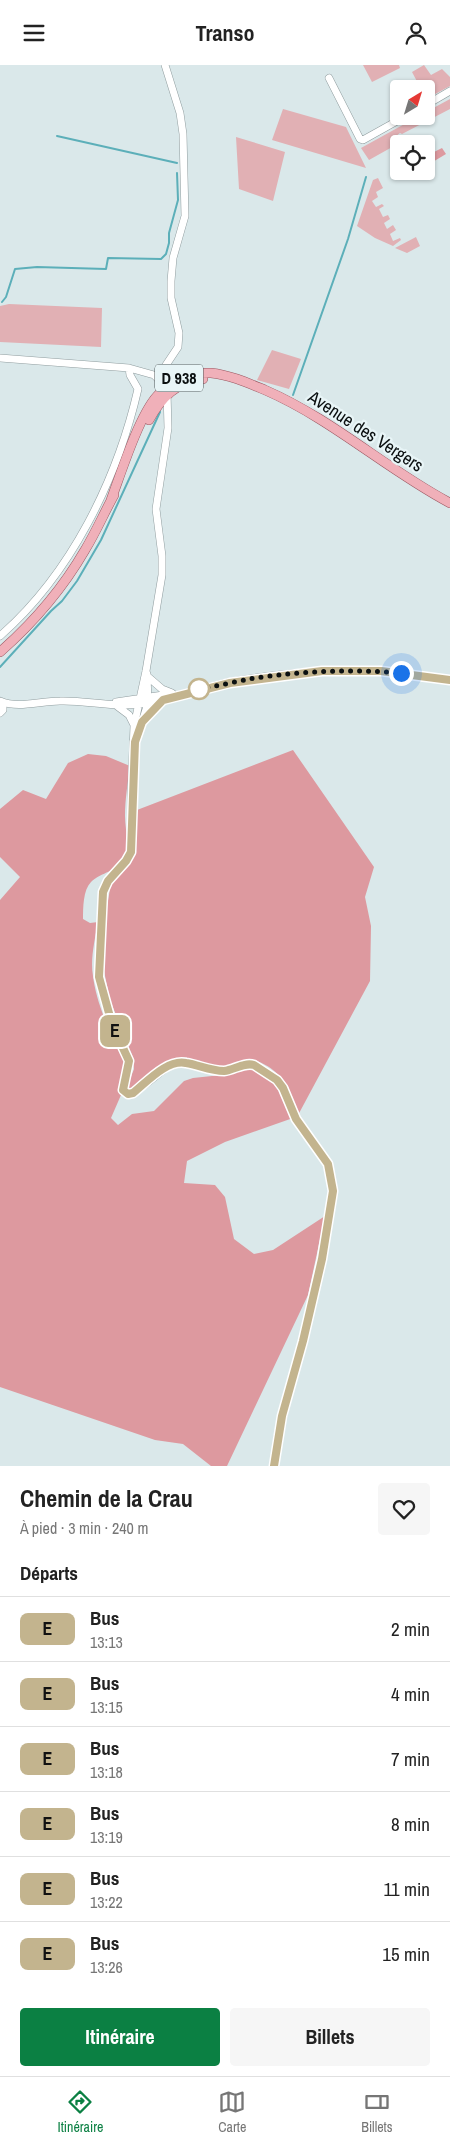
<!DOCTYPE html>
<html lang="fr">
<meta charset="utf-8">
<style>
:root{--surface:#fff;--page:#f6f6f6;--text:#222;--muted:#767676;--line:#e0e0e0;--accent:#0b8043}
body{margin:0;font-family:"Archivo Narrow",sans-serif;background:var(--page);color:var(--text);height:100vh;display:flex;flex-direction:column;font-size:19px;white-space:nowrap}
*{box-sizing:border-box;margin:0}
p{font-size:16px;color:var(--muted)}
.icon{flex:none;width:28px;height:28px;fill:none;stroke:currentColor;stroke-width:2;stroke-linecap:round;stroke-linejoin:round}
.map{position:relative;height:1401px;overflow:hidden}
.details{display:flex;flex-direction:column;background:var(--surface);flex:1}
.details>*{flex:none}
.badge{padding:0 10px;border-radius:8px;font-size:18px;line-height:32px}
.needle{width:32px;rotate:38deg}
.controls{position:absolute;left:390px;top:15px;display:grid;gap:10px}
.controls a{display:grid;place-items:center;width:45px;height:45px;border-radius:5px;background:var(--surface);box-shadow:0 1px 4px #0004;font-size:25px}
.you{position:absolute;width:25px;height:25px;margin:-12px;border:4px solid #fff;border-radius:50%;background:#1a73e8;box-shadow:0 0 0 8px #1a73e833}
.map>.badge{position:absolute;translate:-50% -50%;box-shadow:0 0 0 2px #fff}
h2{padding:0 20px;font-size:19px;line-height:45px}
.round{display:grid;place-items:center;flex:none;width:52px;height:52px;border-radius:5px;background:var(--page)}
.summary{display:flex;align-items:center;justify-content:space-between;height:85px;padding:0 20px}
h1{font-size:24px;font-weight:700;line-height:38px}
.button{display:flex;gap:10px;margin-top:auto;padding:10px 20px}
.button a{flex:1;height:58px;border-radius:5px;background:var(--accent);color:#fff;font-size:20px;font-weight:700;line-height:58px;text-align:center}
.button a+a{background:var(--page);color:var(--text)}
ul{padding:0;list-style:none}
li{display:flex;align-items:center;gap:15px;height:65px;padding:0 20px;border-top:1px solid var(--line)}
li div{flex:1}
li b{display:block;font-size:19px}
li em{font-style:normal}
li .badge{min-width:55px;font-weight:700;text-align:center}
header{display:flex;justify-content:space-between;align-items:center;height:65px;padding:0 20px;background:var(--surface);font-size:22px;font-weight:700}
.tab-bar{display:flex;justify-content:space-around;align-items:center;height:70px;border-top:1px solid var(--line);background:var(--surface);font-size:14px;color:var(--muted)}
.tab-bar a{display:grid;justify-items:center;gap:2px}
.tab-bar .selected{color:var(--accent)}
.map>svg:first-child{display:block}
.green{fill:#e1b0b4}
.forest{fill:#dd999f}
.lines{fill:none;stroke-linecap:round;stroke-linejoin:round}
.stream{stroke:#5cafb9;stroke-width:2}
.minor-casing{stroke:#909d9f;stroke-width:8}
.major-casing{stroke:#995660;stroke-width:10}
.minor{stroke:#fff;stroke-width:7}
.major{stroke:#f0b0b9;stroke-width:9}
.line-casing{stroke:#fff;stroke-width:11}
.line{stroke:#c3b48e;stroke-width:8}
.walk{stroke:#0b1011;stroke-width:5;stroke-dasharray:0 9}
.stop-dot{fill:#fff;stroke:#c3b48e;stroke-width:2.5}
.labels{text-anchor:middle;dominant-baseline:central;stroke-width:4.5;stroke-linejoin:round;paint-order:stroke}
.shield{fill:#e8f5f7;stroke:#4d5556;stroke-width:1}
.shield-label{font-size:16px;font-weight:bold;fill:#0b1011}
.street-label{font-size:18px;fill:#0b1011;stroke:#e8f5f7}
</style>
<header><svg class="icon" aria-label="menu" viewBox="0 0 24 24"><path d="M4 6h16M4 12h16M4 18h16"/></svg>Transo<svg class="icon" aria-label="person" viewBox="0 0 24 24"><circle cx="12" cy="8" r="4"/><path d="M4 21q1-7 8-7t8 7"/></svg></header>
<div class="map">
<svg width="450" height="1401" viewBox="0 0 450 1401">
<rect width="100%" height="100%" fill="#dae8ea"/>
<path class="green" d="M363,0H399L400,3L372,17Z
M424,0L431,10L442,4L450,12V21L426,34V24H421L412,7Z
M450,34V44L402,69L400,68L391,75L394,81L369,95L361,83L419,51H426V47Z
M283,44L346,62L366,103L272,75Z
M236,72L285,87L273,136L239,124Z
M378,113L383,123L376,127L378,132L372,136L376,142L382,139L384,141L379,144L383,152L388,150L390,154L384,158L387,164L393,160L396,165L390,169L393,176L400,173L401,175L393,181L375,173L357,161L373,115Z
M416,172L420,181L407,188L395,183Z
M9,239L102,243L101,282L0,277V241Z
M272,285L301,294L289,324L257,315Z"/>
<path class="forest" d="M442,83L446,89L426,101V91Z
M293,685L374,802L365,832L371,861L370,916L297,1052C293,1042 291,1029 286,1019C280,1008 261,994 248,995C243,995 239,999 234,1001C228,1003 218,1003 211,1002C193,1000 192,987 172,995L133,1024L127,1022L134,1004L132,990L110,935L104,906L105,853L111,818L131,796L137,745Z
M88,689L106,691L130,701C128,717 125,734 125,751C125,763 130,781 124,793C118,807 101,807 91,817C83,825 83,843 83,854L90,858L98,857C95,874 90,894 93,911C96,937 111,973 125,994L118,1025L121,1030L111,1053L118,1060L132,1049L154,1046L184,1016L193,1013L231,1009L245,1003H251L261,1007L277,1019L287,1044L293,1053L225,1077L187,1096L184,1118L215,1120L225,1132L234,1174L254,1189L273,1185L325,1151L308,1230L227,1401H211L183,1379L155,1375L0,1322V835L20,812L0,792V744L23,725L46,734L68,698Z"/>
<g class="lines">
<path class="stream" d="M57,71L177,98
M2,237L6,232L15,204L37,202L106,204L108,193L161,194L166,189L169,178V168L178,135L177,108
M293,330L348,174L366,112
M0,602L51,546L62,536L77,516L101,475L160,347"/>
<g class="minor-casing">
<path id="minor" d="M329,13L360,74L363,75L406,51
M426,40L450,26
M0,293L129,303L154,310L166,322
M158,312L178,282L179,268L171,233V216L173,193L185,151L183,69L180,48L165,0
M167,327L168,363L156,444L162,491V510L146,606L134,661L131,736L132,782L126,796L108,816L103,827L99,912L112,959L128,991L129,1000L123,1021L125,1028C136,1031 159,1006 171,1000C186,993 201,1004 216,1006C229,1007 245,997 254,1000L277,1015L283,1023L296,1055L328,1099L333,1126L322,1194L303,1276L278,1370L274,1401
M0,571C71,509 117,415 138,324L130,310L129,303
M147,611L162,624L172,628
M0,636C18,644 40,636 60,636C87,635 113,643 139,639C170,636 200,623 231,617C305,603 377,602 450,615
M116,637L170,629
M117,641L129,650L134,660
M0,648L3,645V638
M142,657L148,638L147,609
M136,673L142,657L163,635"/>
</g>
<g class="major-casing">
<path id="major" d="M149,355C161,333 177,316 203,314
M111,435C121,408 139,351 157,331C171,315 190,307 211,308C230,310 248,318 265,325C332,354 386,404 450,438
M0,587C33,558 63,523 85,485C96,467 104,448 114,430"/>
</g>
<use href="#minor" class="minor"/>
<use href="#major" class="major"/>
</g>
<g class="lines">
<g class="line-casing">
<path id="line" d="M274,1401L282,1351L303,1276L322,1194L333,1126L328,1099L296,1054L283,1023L277,1015L254,1000C244,997 234,1005 224,1006C210,1006 199,1000 186,998C167,994 147,1017 133,1028L128,1029L123,1025L129,996L112,959L99,912L103,827L108,816L126,796L131,787L135,677L142,657L163,635L230,618L322,606H381L450,615"/>
</g>
<use href="#line" class="line"/>
<path class="walk" d="M199,624C218,621 237,616 255,613C305,606 351,604 401,608"/>
</g>
<circle class="stop-dot" cx="199" cy="624" r="10"/>
<g class="labels">
<rect class="shield" x="155" y="299.5" width="48" height="27" rx="4"/>
<g class="shield-label">
<text x="179" y="313">D 938</text>
</g>
<g class="street-label">
<text transform="translate(366 366) rotate(33)">Avenue des Vergers</text>
</g>
</g>
</svg>
<div class="controls">
<a><svg class="needle" viewBox="-14 -14 28 28"><path d="M0-13l5 13h-10z" fill="#e53935"/><path d="M0 13l5-13h-10z" fill="#767676"/></svg></a>
<a><svg class="icon" aria-label="locate" viewBox="0 0 24 24"><circle cx="12" cy="12" r="6"/><path d="M12 2v4M12 18v4M2 12h4M18 12h4"/></svg></a>
</div>
<div class="you" style="left:401px;top:608px"></div>
<b class="badge" style="left:115px;top:966px;background:#c3b48e;color:#111">E</b>
</div>
<section class="details">
<div class="summary"><div><h1>Chemin de la Crau</h1><p>À pied · 3 min · 240 m</p></div><a class="round"><svg class="icon" aria-label="heart" viewBox="0 0 24 24"><path d="M12 20l-8-8c-3-5 5-10 8-4 3-6 11-1 8 4z"/></svg></a></div>
<h2>Départs</h2>
<ul>
<li><span class="badge" style="background:#c3b48e;color:#111">E</span><div><b>Bus</b><p>13:13</p></div><em>2 min</em></li>
<li><span class="badge" style="background:#c3b48e;color:#111">E</span><div><b>Bus</b><p>13:15</p></div><em>4 min</em></li>
<li><span class="badge" style="background:#c3b48e;color:#111">E</span><div><b>Bus</b><p>13:18</p></div><em>7 min</em></li>
<li><span class="badge" style="background:#c3b48e;color:#111">E</span><div><b>Bus</b><p>13:19</p></div><em>8 min</em></li>
<li><span class="badge" style="background:#c3b48e;color:#111">E</span><div><b>Bus</b><p>13:22</p></div><em>11 min</em></li>
<li><span class="badge" style="background:#c3b48e;color:#111">E</span><div><b>Bus</b><p>13:26</p></div><em>15 min</em></li>
</ul>
<div class="button"><a>Itinéraire</a><a>Billets</a></div>
</section>
<nav class="tab-bar">
<a class="selected"><svg class="icon" aria-label="directions" viewBox="0 0 24 24"><path d="M12 3l9 9-9 9-9-9zM9 14v-3h6M13 9l2 2-2 2"/></svg>Itinéraire</a>
<a><svg class="icon" aria-label="map" viewBox="0 0 24 24"><path d="M3 6l6-2 6 2 6-2v14l-6 2-6-2-6 2zM9 4v14M15 6v14"/></svg>Carte</a>
<a><svg class="icon" aria-label="tickets" viewBox="0 0 24 24"><path d="M3 7h18v10H3zM15 7v10"/></svg>Billets</a>
</nav>
